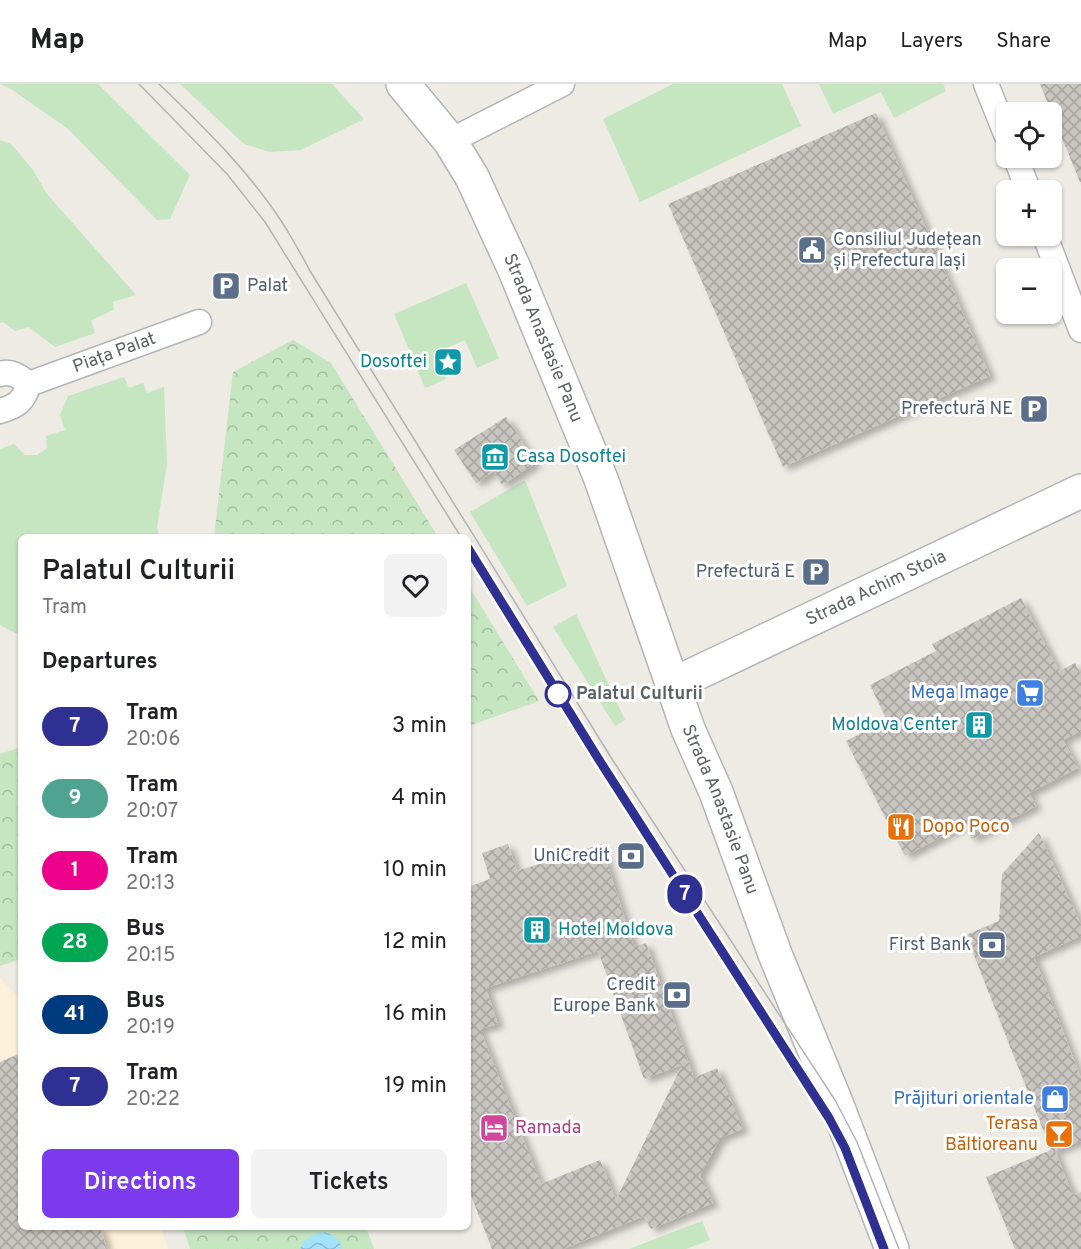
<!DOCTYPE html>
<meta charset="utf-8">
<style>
:root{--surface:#fff;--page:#f2f2f2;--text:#202124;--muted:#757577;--line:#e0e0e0;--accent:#7c3aed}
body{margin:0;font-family:Overpass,sans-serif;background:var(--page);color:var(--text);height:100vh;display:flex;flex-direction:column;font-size:22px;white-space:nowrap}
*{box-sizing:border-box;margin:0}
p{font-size:20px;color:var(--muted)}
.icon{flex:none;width:33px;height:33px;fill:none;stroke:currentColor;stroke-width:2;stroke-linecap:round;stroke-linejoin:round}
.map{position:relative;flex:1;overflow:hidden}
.sheet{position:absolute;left:18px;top:450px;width:453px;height:696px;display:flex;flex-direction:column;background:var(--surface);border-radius:9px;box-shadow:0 2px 4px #0004}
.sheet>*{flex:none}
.badge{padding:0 12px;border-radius:20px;font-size:21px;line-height:39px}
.controls{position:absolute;left:996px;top:18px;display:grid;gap:12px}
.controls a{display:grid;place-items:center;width:66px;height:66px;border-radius:9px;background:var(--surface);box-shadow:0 2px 4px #0004;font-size:30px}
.map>.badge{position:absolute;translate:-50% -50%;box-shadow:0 0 0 3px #fff}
h2{padding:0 24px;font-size:22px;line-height:54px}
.round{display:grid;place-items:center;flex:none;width:63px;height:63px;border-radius:9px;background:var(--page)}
.headline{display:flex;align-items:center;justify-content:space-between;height:102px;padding:0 24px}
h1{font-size:28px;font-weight:600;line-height:45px}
.action{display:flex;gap:12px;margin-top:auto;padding:12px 24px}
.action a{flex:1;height:69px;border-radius:9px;background:var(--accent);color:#fff;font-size:24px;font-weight:600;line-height:69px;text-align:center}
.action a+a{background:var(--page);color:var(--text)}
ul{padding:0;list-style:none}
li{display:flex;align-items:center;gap:18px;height:72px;padding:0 24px}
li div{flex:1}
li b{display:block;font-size:22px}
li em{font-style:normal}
li .badge{min-width:66px;font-weight:700;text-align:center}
header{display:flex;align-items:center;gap:36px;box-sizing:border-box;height:84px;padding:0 30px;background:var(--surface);border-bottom:2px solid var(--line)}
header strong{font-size:28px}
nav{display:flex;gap:33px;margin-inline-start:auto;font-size:21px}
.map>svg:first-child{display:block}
.commercial{fill:#fdf0da}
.green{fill:#c6e5c1}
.park{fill:url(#park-crowns)}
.water{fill:url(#water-waves)}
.building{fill:url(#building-cross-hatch);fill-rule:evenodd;filter:url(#shadow)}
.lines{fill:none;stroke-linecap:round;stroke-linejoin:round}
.street-casing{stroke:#b1b5b8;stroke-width:27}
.secondary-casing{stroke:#b0b5b8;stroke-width:36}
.street{stroke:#fff;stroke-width:24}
.secondary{stroke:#fff;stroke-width:33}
.tram{stroke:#b2b3b4;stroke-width:1.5}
.line-casing{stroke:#fff;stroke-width:14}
.line{stroke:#2e3092;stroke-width:9}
.stop-dot{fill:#fff;stroke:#2e3092;stroke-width:3}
.labels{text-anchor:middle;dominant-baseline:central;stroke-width:6;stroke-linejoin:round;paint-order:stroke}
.service-label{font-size:18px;fill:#4e5e75;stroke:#fff;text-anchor:end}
.street-label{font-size:18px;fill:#5c6164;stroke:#fff}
.culture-label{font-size:18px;fill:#0d838f;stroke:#fff;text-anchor:end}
.shop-label{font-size:18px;fill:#366cbe;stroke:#fff;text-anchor:end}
.stop-label{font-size:18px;font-weight:bold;fill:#5c6164;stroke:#fff;text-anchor:start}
.food-label{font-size:18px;fill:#c56008;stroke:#fff;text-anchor:start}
.hotel-label{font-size:18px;fill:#b23c85;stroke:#fff;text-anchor:start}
</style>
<header>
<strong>Map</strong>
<nav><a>Map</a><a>Layers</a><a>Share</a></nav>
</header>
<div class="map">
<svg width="1081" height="1165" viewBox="0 0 1081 1165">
<defs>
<pattern id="park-crowns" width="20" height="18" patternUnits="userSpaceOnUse" patternTransform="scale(1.5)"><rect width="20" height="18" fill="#c6e5c1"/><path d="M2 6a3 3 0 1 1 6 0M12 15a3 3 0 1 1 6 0" fill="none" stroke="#a4bda0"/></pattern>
<pattern id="water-waves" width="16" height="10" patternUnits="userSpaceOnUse" patternTransform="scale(1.5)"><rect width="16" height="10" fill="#a5e3fd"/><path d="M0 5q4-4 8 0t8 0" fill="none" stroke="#8abbd0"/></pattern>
<pattern id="building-cross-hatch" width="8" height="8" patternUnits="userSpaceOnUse" patternTransform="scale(1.5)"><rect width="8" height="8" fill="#c9c5c0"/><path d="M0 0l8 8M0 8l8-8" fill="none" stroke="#a6a3a0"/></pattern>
<filter id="shadow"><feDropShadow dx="6" dy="4" stdDeviation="3" flood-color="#0004"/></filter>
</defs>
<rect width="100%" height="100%" fill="#eeeae4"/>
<path class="commercial" d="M0,894L21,915V1143H161L168,1165H0Z"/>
<path class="green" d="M0,0H98L190,91L170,135L157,136L68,45L11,5Z
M180,0H332L364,35L301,66L270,68L244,60Z
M673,0H782L801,42L640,118L603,35Z
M819,0H943L946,7L894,34L881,8L833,30Z
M0,56L11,60L33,86L47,110L136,211L113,218L114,226L91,236L95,249L55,263L29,243L15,247L3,238L0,239Z
M466,199L499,274L477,284L465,256L435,269L446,295L425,304L394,230Z
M124,293L129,304L143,299L147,309L164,303L167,380L157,443L159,453H21V552L0,541V365L14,360L25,371H37L47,364L46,352L65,346L60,331L68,312Z
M525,396L567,502L527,522L470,428Z
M576,530L625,636L615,642L553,543Z
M702,1137L710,1156L686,1165H629Z"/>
<path class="park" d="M293,256L331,279L438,453H214L233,288Z
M468,501L539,617L468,642Z
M21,663V875L0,882V670Z
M183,1143H366L374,1165H190Z"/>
<path class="water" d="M324,1148C332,1151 341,1155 342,1165H300C303,1154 314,1150 324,1148Z"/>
<path class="building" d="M1040,0H1081V98H1080Z
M876,29L990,292L783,383L668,120Z
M506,333L536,379L502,401L494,387L476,399L454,366Z
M1021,514L1059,587L1075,579L1081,591V647L1063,656L1078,684L1029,709L1036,722L972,755L964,741L905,772L846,657L887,636L870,601L936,567L932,560Z
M1039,749L1081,841V852L1034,873L1081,994V1057L1055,1067L1073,1111L1081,1108V1165H1015L986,1093L1051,1066L966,851L999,837L1002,790Z
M508,760L517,787L601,760L634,863L646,859L694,994L717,984L743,1045L720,1054L700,1091L713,1119L651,1145L644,1132L563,1165H492L468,1104V803L490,795L482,769ZM598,867L644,995L682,981L616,1116L600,1076L541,1100L480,945L498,940L486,904Z
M21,969V1143H100L107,1165H0V978Z"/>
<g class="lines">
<g class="street-casing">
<g id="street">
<path d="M986,0L1006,50"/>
<path d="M450,57L562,0"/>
<path d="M1016,74L1028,106"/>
<path d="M1045,152L1081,246"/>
<path id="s1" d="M0,290C11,286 20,293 29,300L199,238"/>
<path d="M0,327C17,322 23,318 29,300"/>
</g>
</g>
<g class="secondary-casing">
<g id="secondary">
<path id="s2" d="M403,0L450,57L472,93L514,184L601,395L688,645L716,708L775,870L835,1016L892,1165"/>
<path id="s3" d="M672,601L1081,407"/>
</g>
</g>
<use href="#street" class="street"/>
<use href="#secondary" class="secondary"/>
<path class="tram" d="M139,0L227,90L265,138L461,453
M159,0C205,44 253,91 287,146C295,160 303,173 310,187L612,675L835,1016L857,1058L899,1165
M468,464L601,679L829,1034L845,1064L884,1165"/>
</g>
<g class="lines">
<g class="line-casing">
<path id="line" d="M468,464L601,679L829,1034L845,1064L884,1165"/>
</g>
<use href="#line" class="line"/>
</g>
<defs>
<g id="civic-square" transform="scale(1.5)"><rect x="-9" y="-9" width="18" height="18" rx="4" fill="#5c6f8a" stroke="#fff"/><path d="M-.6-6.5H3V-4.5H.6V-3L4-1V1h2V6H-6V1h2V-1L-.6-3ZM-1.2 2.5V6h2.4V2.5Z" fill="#fff"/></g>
<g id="parking-square" transform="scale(1.5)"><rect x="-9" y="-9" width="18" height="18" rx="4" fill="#5c6f8a" stroke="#fff"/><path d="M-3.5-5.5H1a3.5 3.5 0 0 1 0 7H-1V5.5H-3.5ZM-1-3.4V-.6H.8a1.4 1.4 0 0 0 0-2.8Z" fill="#fff"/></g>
<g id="sight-square" transform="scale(1.5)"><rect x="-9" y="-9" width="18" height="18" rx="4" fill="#0f9aa8" stroke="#fff"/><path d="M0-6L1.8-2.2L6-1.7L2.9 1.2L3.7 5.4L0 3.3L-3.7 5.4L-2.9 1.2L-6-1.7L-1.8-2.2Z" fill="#fff"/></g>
<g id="museum-square" transform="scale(1.5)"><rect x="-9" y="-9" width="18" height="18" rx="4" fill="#0f9aa8" stroke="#fff"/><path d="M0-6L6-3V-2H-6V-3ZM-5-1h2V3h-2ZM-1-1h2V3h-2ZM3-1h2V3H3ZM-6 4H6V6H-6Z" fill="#fff"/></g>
<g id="supermarket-square" transform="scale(1.5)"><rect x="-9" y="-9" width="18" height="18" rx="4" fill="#3f7fe0" stroke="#fff"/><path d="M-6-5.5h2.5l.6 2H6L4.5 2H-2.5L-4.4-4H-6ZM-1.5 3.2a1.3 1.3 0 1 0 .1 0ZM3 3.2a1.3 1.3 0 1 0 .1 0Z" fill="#fff"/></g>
<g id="building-square" transform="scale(1.5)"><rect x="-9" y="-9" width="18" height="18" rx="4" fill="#0f9aa8" stroke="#fff"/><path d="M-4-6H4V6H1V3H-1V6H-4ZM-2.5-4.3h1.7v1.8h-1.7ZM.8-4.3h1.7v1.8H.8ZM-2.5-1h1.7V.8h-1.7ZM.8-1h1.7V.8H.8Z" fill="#fff"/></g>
<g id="restaurant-square" transform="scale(1.5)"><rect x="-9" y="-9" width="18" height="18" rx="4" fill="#e8710a" stroke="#fff"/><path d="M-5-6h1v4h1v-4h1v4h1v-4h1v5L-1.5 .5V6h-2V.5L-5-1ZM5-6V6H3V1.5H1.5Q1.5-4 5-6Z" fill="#fff"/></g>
<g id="bank-square" transform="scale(1.5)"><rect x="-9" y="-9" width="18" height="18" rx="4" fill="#5c6f8a" stroke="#fff"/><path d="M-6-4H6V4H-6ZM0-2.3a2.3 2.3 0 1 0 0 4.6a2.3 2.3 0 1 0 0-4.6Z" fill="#fff"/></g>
<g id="shop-square" transform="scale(1.5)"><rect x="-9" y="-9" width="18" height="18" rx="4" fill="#3f7fe0" stroke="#fff"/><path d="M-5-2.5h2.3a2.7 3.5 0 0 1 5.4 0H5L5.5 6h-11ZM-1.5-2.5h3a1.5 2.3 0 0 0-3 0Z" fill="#fff"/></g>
<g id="hotel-square" transform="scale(1.5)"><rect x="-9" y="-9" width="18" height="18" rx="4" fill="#d1479c" stroke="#fff"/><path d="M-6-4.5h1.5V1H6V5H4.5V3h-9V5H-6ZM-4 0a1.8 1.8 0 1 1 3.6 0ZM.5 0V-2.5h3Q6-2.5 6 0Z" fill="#fff"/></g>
<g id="bar-square" transform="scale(1.5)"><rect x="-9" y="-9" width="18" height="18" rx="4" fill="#e8710a" stroke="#fff"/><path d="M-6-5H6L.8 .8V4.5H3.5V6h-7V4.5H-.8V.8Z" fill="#fff"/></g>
</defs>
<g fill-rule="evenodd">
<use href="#civic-square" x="812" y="166"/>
<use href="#parking-square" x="226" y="202"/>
<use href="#sight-square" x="448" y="278"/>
<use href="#parking-square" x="1034" y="325"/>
<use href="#museum-square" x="495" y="373"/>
<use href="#parking-square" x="816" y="488"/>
<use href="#supermarket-square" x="1030" y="609"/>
<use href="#building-square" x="979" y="641"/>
<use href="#restaurant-square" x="901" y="743"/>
<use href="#bank-square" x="631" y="772"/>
<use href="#building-square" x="537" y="846"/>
<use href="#bank-square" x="992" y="861"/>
<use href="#bank-square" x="677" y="911"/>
<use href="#shop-square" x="1055" y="1015"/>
<use href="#hotel-square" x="494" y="1044"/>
<use href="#bar-square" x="1059" y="1050"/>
</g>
<circle class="stop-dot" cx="558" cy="610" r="12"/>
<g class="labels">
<g class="service-label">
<text x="833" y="156" text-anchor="start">Consiliul Județean<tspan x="833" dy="21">și Prefectura Iași</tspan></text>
<text x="247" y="202" text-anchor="start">Palat</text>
<text x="1013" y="325">Prefectură NE</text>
<text x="795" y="488">Prefectură E</text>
<text x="610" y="772">UniCredit</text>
<text x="971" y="861">First Bank</text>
<text x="656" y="901">Credit<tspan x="656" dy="21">Europe Bank</tspan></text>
</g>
<g class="street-label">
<text stroke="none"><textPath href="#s2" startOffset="292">Strada Anastasie Panu</textPath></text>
<text stroke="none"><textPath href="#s1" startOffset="123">Piața Palat</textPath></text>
<text stroke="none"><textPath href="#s3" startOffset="226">Strada Achim Stoia</textPath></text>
<text stroke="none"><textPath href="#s2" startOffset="796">Strada Anastasie Panu</textPath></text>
</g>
<g class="culture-label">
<text x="427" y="278">Dosoftei</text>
<text x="516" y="373" text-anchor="start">Casa Dosoftei</text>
<text x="958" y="641">Moldova Center</text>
<text x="558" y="846" text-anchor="start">Hotel Moldova</text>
</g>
<g class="shop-label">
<text x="1009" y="609">Mega Image</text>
<text x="1034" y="1015">Prăjituri orientale</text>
</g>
<g class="stop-label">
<text x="576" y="610">Palatul Culturii</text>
</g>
<g class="food-label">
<text x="922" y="743">Dopo Poco</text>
<text x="1038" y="1040" text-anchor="end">Terasa<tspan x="1038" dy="21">Băltioreanu</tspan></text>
</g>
<g class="hotel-label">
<text x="515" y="1044">Ramada</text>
</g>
</g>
</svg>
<div class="controls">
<a><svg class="icon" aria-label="locate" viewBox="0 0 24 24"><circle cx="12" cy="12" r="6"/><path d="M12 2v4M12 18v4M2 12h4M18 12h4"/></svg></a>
<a>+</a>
<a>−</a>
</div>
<b class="badge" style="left:685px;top:810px;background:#2e3092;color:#fff">7</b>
<section class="sheet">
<div class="headline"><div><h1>Palatul Culturii</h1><p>Tram</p></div><a class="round"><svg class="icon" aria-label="heart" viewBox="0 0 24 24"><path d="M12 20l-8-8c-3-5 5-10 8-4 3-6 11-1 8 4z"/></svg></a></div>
<h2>Departures</h2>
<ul>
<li><span class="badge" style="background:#2e3092;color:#fff">7</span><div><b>Tram</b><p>20:06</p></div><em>3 min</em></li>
<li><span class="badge" style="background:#4ea391;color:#fff">9</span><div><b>Tram</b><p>20:07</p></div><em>4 min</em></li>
<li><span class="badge" style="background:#ec008c;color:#fff">1</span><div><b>Tram</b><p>20:13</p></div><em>10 min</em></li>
<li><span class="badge" style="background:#00a651;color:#fff">28</span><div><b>Bus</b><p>20:15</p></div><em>12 min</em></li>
<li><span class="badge" style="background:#003b80;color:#fff">41</span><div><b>Bus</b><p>20:19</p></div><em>16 min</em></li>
<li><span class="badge" style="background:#2e3092;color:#fff">7</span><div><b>Tram</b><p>20:22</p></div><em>19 min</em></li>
</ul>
<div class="action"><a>Directions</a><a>Tickets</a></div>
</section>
</div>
